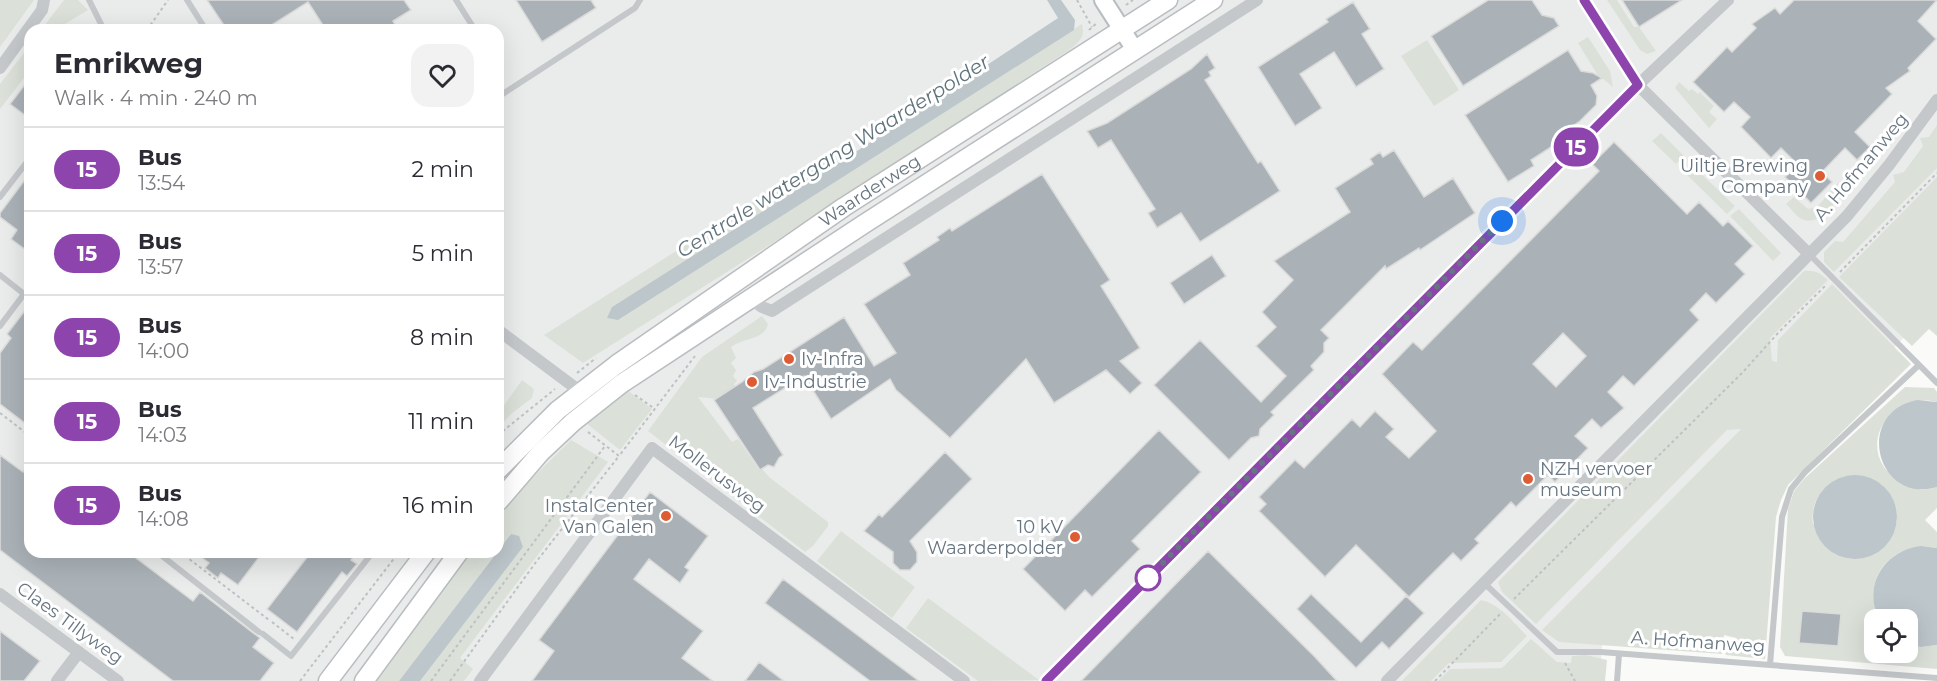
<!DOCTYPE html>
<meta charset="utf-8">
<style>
:root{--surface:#fff;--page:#f2f2f3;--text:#2b2b33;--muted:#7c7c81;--line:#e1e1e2}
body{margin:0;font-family:Montserrat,sans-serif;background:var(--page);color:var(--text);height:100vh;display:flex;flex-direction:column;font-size:22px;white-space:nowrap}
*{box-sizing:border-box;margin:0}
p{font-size:20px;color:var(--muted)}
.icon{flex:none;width:33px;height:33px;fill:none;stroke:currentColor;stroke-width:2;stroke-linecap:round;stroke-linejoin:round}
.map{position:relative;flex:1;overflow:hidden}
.details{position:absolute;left:24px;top:24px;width:480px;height:534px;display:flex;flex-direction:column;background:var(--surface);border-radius:18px;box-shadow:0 6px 24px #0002}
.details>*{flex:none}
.badge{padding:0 12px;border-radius:20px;font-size:21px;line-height:39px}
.fabs{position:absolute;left:1864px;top:609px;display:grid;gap:12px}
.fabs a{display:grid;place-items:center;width:54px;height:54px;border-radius:12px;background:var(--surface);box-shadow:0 6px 24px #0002;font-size:30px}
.you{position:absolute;width:30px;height:30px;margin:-15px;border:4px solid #fff;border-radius:50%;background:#1a73e8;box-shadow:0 0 0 9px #1a73e833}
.map>.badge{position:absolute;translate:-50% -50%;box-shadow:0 0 0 3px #fff}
.round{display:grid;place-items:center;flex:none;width:63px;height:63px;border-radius:18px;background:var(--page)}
.head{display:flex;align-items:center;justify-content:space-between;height:102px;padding:0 30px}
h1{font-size:28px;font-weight:700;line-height:45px}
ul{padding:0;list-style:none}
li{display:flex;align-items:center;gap:18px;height:84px;padding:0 30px;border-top:2px solid var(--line)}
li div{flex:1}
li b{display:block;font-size:22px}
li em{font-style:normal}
li .badge{min-width:66px;font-weight:700;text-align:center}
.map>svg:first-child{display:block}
.built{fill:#eaeceb;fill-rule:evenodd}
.green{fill:#dbe1d9;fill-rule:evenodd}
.water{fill:#bdc6cb}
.building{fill:#aab2b8;stroke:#dbdbda;stroke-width:1.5;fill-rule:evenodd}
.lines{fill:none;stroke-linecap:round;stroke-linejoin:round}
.secondary-casing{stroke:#b8bdc1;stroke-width:20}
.primary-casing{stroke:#b9bdc1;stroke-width:21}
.path{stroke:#bec1c3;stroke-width:2;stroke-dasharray:3 3;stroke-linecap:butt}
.lane{stroke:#c4c8cb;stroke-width:6}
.street{stroke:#c4c8cb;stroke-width:12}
.secondary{stroke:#fff;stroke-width:16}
.primary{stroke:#fff;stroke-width:18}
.line-casing{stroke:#fff;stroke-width:14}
.line{stroke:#8e44ad;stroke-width:9}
.walk{stroke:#667581;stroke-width:6;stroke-dasharray:0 10.8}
.poi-dot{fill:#dd5c34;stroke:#fff;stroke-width:2}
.stop-dot{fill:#fff;stroke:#8e44ad;stroke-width:3}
.labels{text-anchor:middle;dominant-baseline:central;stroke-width:6;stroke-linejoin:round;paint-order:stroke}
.poi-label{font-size:18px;fill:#667581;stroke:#fff;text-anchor:end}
.street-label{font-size:18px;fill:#667581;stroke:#fff}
.water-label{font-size:20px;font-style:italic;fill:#60737b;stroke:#fff}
</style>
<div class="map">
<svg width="1937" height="681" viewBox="0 0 1937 681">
<rect width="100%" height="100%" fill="#fafaf8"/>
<path class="built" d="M0,0H1937V304L1602,643L1601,660L1573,681H0ZM30,30H498V552H30Z"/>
<path class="green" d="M0,0H34L0,47Z
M64,0H78L88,10L65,24L60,30H41Z
M1607,0H1617L1634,27H1639L1656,51L1647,54L1640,50Z
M1082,24C1085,36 1081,40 1072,48L768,246L583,363L544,335L835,150L842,161L612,307L618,320Z
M1588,37L1610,71L1613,87L1597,74L1578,43Z
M1427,40L1459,90L1434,106L1401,56Z
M30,45V70L0,109V84Z
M1679,82L1689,91L1692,89L1698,94L1700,92L1714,106L1709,112L1717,119L1709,128L1675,88Z
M1937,125V168L1834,272L1824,262V252L1835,241L1843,242L1895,182L1893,175L1904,172L1923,146L1920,138L1929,137Z
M1661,133L1684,156L1676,164L1652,141Z
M1692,165L1735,206L1727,214L1685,173Z
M1937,177V336L1929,329L1912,346L1839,277Z
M1841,180L1848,187C1837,199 1819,230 1800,218C1795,215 1791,208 1786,204L1794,197L1808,209L1817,207Z
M1739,209L1781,253L1773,261L1730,216Z
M1804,271C1815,270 1820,273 1828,280L1770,338L1772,361L1777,362L1778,340L1832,284L1911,364L1788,485L1781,500L1776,517L1765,659L1726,655L1725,652H1734L1736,638L1724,635L1722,654L1559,642L1542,630L1741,429L1727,430L1536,624L1502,592L1498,582Z
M762,316L768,324C765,340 743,338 731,347L736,358L731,363L736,370L733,376L737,381L734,384L735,387L720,399L698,397L732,442L738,439L759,470L762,469L769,477L828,522V526L813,546L805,552L648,431L702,357Z
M522,380L534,389L532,398L511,414L498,428V414Z
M1905,387L1934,388L1937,392V402C1900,392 1861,432 1884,467C1887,472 1894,475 1898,479C1910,489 1922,492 1937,487V508L1925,520L1937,532V548C1893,539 1860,578 1879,619L1875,620V652H1908V645L1921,647L1937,645V669L1785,656L1780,647L1788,509L1794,491L1805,478ZM1846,476C1856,478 1870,478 1879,483C1883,485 1886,489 1889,493C1912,525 1882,562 1846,558L1813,524C1810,501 1824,483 1846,476Z
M626,389L652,409L620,450L586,423Z
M571,440L608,462L460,658L473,669L464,681H420L523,547L511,534L498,551V519L522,488Z
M841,531L915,587L892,618L817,561Z
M472,552H497L399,681H373Z
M928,598L1039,680L978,681L906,628Z
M1481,600C1500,604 1513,622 1527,636L1501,662L1449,663L1431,681H1402Z
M1531,639L1557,662L1571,663L1572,656L1586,655L1607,660L1605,681H1438L1450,669L1502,668Z"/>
<path class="water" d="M1047,0H1061L1075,20L1074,30L618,320L607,318L612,307L842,161L1058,18Z
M1917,400L1937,402V487C1877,505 1853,413 1917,400Z
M1813 517a42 42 0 1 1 84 0a42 42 0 1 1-84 0Z
M511,534L519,536L523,547L420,681H399Z
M1921,546L1937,548V645L1921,647L1908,645V620L1879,619C1862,585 1885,550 1921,546Z"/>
<path class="building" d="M207,0H404L411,10L393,21L398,30H326L308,2L264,30H227Z
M516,0H591L596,8L542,42Z
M1488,0H1532L1542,15L1554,18L1559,26L1463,86L1431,36Z
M1622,0H1682L1639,27Z
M1794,0H1937L1918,21L1936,39L1908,68L1910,71L1886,88L1892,94L1855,132L1870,147L1857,160L1845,148L1822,172L1832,182L1811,203L1785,177L1798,165L1781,148L1771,158L1741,127L1750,117L1734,102L1724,112L1693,82L1727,47L1732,52L1756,28L1752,24L1775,8L1780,14Z
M1353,2L1370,29L1362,34L1384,69L1356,87L1334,52L1300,74L1322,108L1295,126L1258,67L1328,22L1326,19Z
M1568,50L1581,71L1593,73L1602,78L1591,85L1597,96L1596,105L1579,122L1553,139L1556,144L1531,160L1534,166L1508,182L1465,115Z
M1207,54L1215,68L1209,72L1211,76L1205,80L1258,163L1261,161L1280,191L1200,242L1181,213L1157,228L1148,213L1155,209L1111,140L1098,148L1087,131L1107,123L1191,69Z
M30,78V119L10,104Z
M1614,142L1687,214L1699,202L1723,226L1728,221L1753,246L1735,264L1745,274L1716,303L1706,293L1690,310L1699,320L1634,386L1623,376L1608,392L1624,408L1601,428L1592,419L1575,436L1588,448L1555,482L1548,475L1516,507L1511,502L1475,539L1479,543L1461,561L1453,553L1409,597L1356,545L1325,577L1259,511L1266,504L1259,497L1295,460L1304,468L1352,419L1360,427L1375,411L1394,429L1386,437L1409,458L1436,431L1382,374L1413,342L1422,350L1599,171L1592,164ZM1563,333L1586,356L1556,387L1533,364Z
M1394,150L1424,197L1453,178L1475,213L1420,250L1419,248L1386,269L1385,266L1321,330L1329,338L1324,343V352L1311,366L1314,370L1271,412L1274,415L1260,429L1259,436L1251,438L1229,460L1154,385L1200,340L1261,402L1286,376L1256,346L1276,327L1262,312L1293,280L1274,261L1350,212L1335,188L1373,164L1370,159L1380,152L1383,157Z
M30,173V253L11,239L17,230L0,217V213Z
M1042,174L1110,280L1101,286L1140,348L1120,361L1142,383L1130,394L1106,370L1054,403L1026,359L950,438L896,390L890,379L831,419L804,376L753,408L783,455L779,458L774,467L768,465L760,470L714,400L742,382L754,372L763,369L844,317L874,366L896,353L864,304L910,275L903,263L939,240L937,237L950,228L952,231Z
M1212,255L1226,276L1184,304L1170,283Z
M30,304V427L0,404V353L11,338L7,334Z
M1159,430L1201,472L1132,541L1140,549L1092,597L1085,590L1065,611L1023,569Z
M945,452L972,479L910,541L917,552V562L910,570H900L893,563V552L864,531L879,514L882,517Z
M0,455L23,472L30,463V552H128L193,601L200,592L260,638L253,647L274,663L260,681H173L0,550Z
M650,492L708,536L685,567L689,570L680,583L649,559L634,579L703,631L682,658L713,681H532L554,651L539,640Z
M1208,551L1315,657L1337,681H1081Z
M194,552H263L238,585L221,573L218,578L205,568L209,563Z
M311,552H357L351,560L357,564L347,576L342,572L297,632L267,609Z
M783,579L868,643L919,681H870L834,654L765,603Z
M1311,594L1361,642L1406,596L1424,613L1389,649L1382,642L1356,668L1297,609Z
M1802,611L1841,614L1838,646L1799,643Z
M0,631L40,661L24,681H0Z
M759,662L784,681H745Z"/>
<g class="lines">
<g class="secondary-casing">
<path id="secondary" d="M1103,0L1135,50"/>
</g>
<g class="primary-casing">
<g id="primary">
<path id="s1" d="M498,470L558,410L616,365L844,207L1168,0"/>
<path d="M498,502L541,452L573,422L621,384L864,224L1213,0"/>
<path d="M328,681L426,552"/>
<path d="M364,681L459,552"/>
</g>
</g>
<path class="path" d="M1077,0L1092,27
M1126,5L1133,0
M147,30L168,0
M1089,30L1098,22
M1840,272L1937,173
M577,373L596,358
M635,395L655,409
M0,413L30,436
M588,432L619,456L695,356
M498,435L555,389
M180,552L269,620
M1514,599L1743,372L1778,333L1827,284
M272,622L294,639
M1565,663L1575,681
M300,681L399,552
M431,681L605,446
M450,681L536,562L619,456
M1435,681L1502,612"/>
<path class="lane" d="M89,0L104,30
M187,0L206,30
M456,0L475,30
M498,97L635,8L640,0
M0,197L30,158
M1809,254L1937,383
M0,275L24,294L0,326
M157,552L259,632
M1484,583L1557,652H1601L1937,678
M263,634L291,656L369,557L368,552
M1770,665L1782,517L1791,489L1805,472L1919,365
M1617,681L1619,654"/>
<path class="street" d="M1584,0L1638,85L1809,254
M0,68L42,10L44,0
M751,299L762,307L772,311L1257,0
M498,330L585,395
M0,594L118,681
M57,681L79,652
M480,681L652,448L964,681
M1046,681L1638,85L1728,0
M1387,681L1847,216L1889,165L1937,100"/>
<use href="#secondary" class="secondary"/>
<use href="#primary" class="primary"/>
</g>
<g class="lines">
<g class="line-casing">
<path id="line" d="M1046,681L1638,85L1584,0"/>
</g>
<use href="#line" class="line"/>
<path class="walk" d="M1148,578L1502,221"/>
</g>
<g class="poi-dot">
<circle cx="1820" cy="176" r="6"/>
<circle cx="789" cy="359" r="6"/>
<circle cx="752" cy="382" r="6"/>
<circle cx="1528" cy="479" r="6"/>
<circle cx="666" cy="516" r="6"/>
<circle cx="1075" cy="537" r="6"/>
</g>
<circle class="stop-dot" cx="1148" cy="578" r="12"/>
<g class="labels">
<g class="poi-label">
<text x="1808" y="166">Uiltje Brewing<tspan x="1808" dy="21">Company</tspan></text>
<text x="801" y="359" text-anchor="start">Iv-Infra</text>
<text x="764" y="382" text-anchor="start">Iv-Industrie</text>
<text x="1540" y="469" text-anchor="start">NZH vervoer<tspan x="1540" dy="21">museum</tspan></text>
<text x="654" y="506">InstalCenter<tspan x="654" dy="21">Van Galen</tspan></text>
<text x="1063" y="527">10 kV<tspan x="1063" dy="21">Waarderpolder</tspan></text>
</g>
<g class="street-label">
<text transform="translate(1861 167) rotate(-50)">A. Hofmanweg</text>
<text stroke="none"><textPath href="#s1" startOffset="466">Waarderweg</textPath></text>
<text transform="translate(717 474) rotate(37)">Mollerusweg</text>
<text transform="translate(70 623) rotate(36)">Claes Tillyweg</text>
<text transform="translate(1698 642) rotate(4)">A. Hofmanweg</text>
</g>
<g class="water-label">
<text transform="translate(833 156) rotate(-32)">Centrale watergang Waarderpolder</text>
</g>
</g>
</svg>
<div class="fabs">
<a><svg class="icon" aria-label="locate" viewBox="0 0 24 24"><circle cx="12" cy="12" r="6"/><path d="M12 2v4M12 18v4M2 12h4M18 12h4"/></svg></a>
</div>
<div class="you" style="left:1502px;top:221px"></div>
<b class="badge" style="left:1576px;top:147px;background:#8e44ad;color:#fff">15</b>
<section class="details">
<div class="head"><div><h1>Emrikweg</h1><p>Walk · 4 min · 240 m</p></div><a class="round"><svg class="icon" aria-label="heart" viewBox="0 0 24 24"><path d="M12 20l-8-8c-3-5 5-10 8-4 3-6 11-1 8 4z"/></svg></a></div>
<ul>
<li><span class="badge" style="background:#8e44ad;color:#fff">15</span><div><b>Bus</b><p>13:54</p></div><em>2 min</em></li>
<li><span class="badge" style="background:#8e44ad;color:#fff">15</span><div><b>Bus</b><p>13:57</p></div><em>5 min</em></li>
<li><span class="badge" style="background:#8e44ad;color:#fff">15</span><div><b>Bus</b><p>14:00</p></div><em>8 min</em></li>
<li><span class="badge" style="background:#8e44ad;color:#fff">15</span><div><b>Bus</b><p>14:03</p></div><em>11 min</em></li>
<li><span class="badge" style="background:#8e44ad;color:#fff">15</span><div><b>Bus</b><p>14:08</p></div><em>16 min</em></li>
</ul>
</section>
</div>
